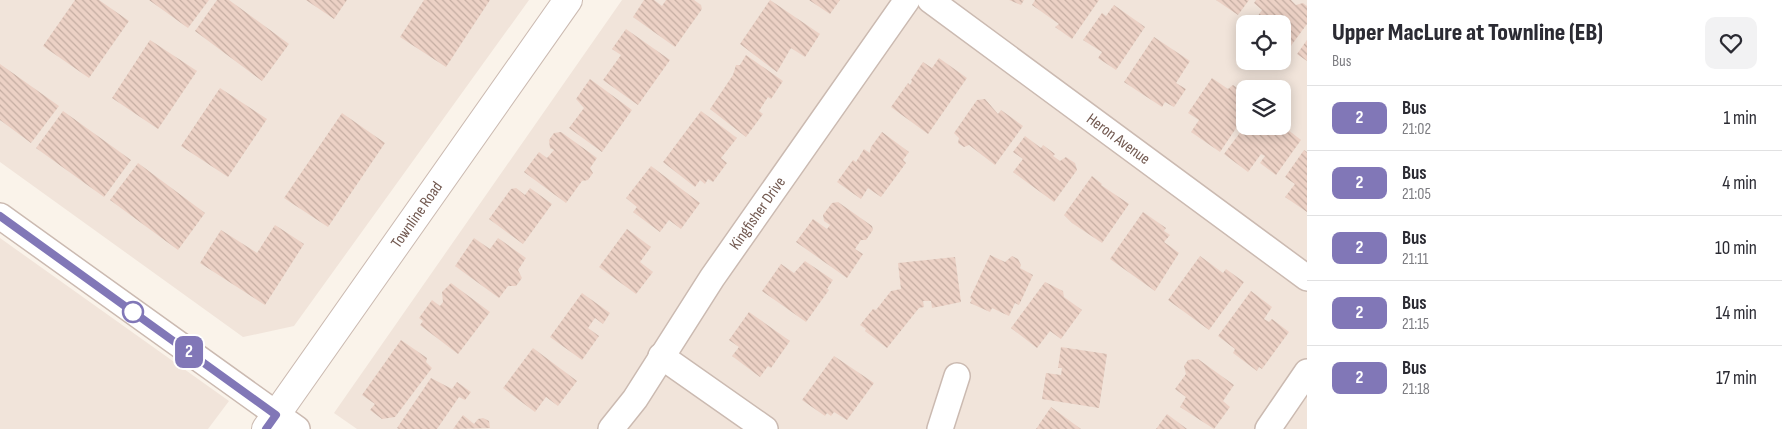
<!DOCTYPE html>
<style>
:root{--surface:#fff;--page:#f2f2f3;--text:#2b2b33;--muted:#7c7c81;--line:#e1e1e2}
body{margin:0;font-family:"Sofia Sans Condensed",sans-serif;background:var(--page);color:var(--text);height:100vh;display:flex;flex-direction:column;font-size:19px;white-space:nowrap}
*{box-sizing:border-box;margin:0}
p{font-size:16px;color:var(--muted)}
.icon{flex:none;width:28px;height:28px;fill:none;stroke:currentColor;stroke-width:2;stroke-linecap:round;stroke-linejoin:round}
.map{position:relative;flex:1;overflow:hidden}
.panel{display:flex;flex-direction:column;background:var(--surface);width:475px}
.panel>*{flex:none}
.badge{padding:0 10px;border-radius:8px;font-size:18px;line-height:32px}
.tools{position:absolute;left:1236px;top:15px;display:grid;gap:10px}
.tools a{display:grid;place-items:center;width:55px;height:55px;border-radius:10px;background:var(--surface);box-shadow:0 2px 12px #0003;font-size:25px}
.map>.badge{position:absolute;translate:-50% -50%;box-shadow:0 0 0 2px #fff}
.round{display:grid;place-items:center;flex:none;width:52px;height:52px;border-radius:10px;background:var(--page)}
.summary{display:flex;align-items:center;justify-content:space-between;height:85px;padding:0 25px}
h1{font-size:24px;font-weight:800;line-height:38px}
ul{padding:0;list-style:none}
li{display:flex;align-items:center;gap:15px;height:65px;padding:0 25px;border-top:1px solid var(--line)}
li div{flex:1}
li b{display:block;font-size:19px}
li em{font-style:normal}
li .badge{min-width:55px;font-weight:700;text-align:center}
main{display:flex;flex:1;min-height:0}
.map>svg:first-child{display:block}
.residential{fill:#f1e4da;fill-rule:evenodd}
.building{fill:url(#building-back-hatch)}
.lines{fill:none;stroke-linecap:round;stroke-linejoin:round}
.minor-casing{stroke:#cbbab1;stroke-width:28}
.tertiary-casing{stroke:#cbbab1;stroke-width:30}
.minor{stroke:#fff;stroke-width:25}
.tertiary{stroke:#fff;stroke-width:28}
.line-casing{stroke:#fff;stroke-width:11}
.line{stroke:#8177b7;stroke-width:8}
.stop-dot{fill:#fff;stroke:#8177b7;stroke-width:2.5}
.labels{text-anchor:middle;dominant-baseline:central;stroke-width:5;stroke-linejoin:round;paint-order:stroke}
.street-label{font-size:16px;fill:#725950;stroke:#fdf7f1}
</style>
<main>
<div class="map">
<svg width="1307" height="429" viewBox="0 0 1307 429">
<defs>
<pattern id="building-back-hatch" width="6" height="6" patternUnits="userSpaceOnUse" patternTransform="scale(1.25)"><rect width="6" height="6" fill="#ecd1c5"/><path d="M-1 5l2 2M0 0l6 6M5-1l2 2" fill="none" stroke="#c4ada2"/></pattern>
</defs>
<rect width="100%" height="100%" fill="#faf3ea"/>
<path class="residential" d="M0,0H529L294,326L243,337L0,162Z
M622,0H1307V429H357L334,413ZM1245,24H1282V61H1245ZM1245,89H1282V126H1245Z
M0,238L229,401L208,429H0Z"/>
<path class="building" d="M75,0H99L129,21L89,78L43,46Z
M149,0H209L188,28Z
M217,0H229L289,44L262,81L195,31Z
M306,0H347L334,19Z
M424,0H490L446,67L400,37Z
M644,0H654L662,6L666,0H694L701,5L702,9L675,47L633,17Z
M770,0L820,34L805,57L791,48L777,72L740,44Z
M809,0H840L830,14Z
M1009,0H1024L1021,5Z
M1035,0H1099L1072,39L1055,27L1059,24L1032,5Z
M1216,0H1249L1238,15Z
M1256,0H1291L1296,5L1303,3L1307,6V24L1282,58V24H1252L1262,10L1254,3Z
M1114,5L1145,27L1116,70L1098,58L1102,52L1083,40L1102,13L1106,16Z
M626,29L670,60L638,105L603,80L621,55L612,49Z
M1154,37L1190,61L1176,83L1186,89L1174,107L1165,102L1162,107L1124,82Z
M150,40L197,71L158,129L112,98Z
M1307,40V61L1297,54Z
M746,55L783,81L771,99L768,97L759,111L763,114L746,137L710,109L733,75L736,65H740Z
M939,58L967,78L928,134L891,107L908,83L910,85L912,81L911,80L923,62L932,68Z
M0,64L59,106L31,143L0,120Z
M1212,78L1228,89L1233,85L1245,93V115L1220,152L1191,132L1199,120L1188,113Z
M590,79L632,110L602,152L569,128L584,108L576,99Z
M220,88L267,119L228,177L181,146Z
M985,99L998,114L1001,110L1023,126L995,165L969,145L964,147L958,143L959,138L954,133L977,100Z
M63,111L131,160L104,197L36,148Z
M701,111L737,138L721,158L727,163L713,182L708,179L705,184L700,180L695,187L663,162Z
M342,113L385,143L328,227L284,198Z
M1245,126H1283L1301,140L1276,175L1260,163L1265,156L1261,154L1248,172L1224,154Z
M561,132L597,158L590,168L593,173L588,180L582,181L566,203L524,172L539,152L547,158L554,150L550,148L549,140L554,133Z
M882,132L909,152L903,160L906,163L881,197L868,188L861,199L837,182L853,160L856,162L864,149L870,153L871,147Z
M1025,136L1041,148L1043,145L1055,154L1053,156L1060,161L1066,157L1075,163L1077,170L1054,202L1013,172L1023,159L1013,152Z
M1304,150L1307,152V212L1285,197L1295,184L1285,177Z
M138,163L205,213L178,250L110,200Z
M651,166L700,203L681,229L669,220L660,232L633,212L637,207L626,198Z
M1092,176L1102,184L1101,185L1129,204L1102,243L1072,223L1064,215Z
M516,188L525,195L530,188L552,204L523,244L489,219L511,189Z
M838,202L872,226L873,230L866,240H861L855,249L863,254L847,278L796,242L813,219L827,229L830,225L824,221L823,215L832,203Z
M1143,212L1166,228L1164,231L1170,235L1164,242L1179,253L1155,291L1110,259Z
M275,225L304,244L265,305L200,263L221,230L257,253Z
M627,229L651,247L640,262L653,272L636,294L599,267Z
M474,238L490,249L498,238L526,258L518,270L522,278L516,286H508L499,298L455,266Z
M990,255L1005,262L1012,256L1018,259L1021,265L1020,268L1033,275L1019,305L1015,303L1009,316L992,308L990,312L970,303L972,299L970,298Z
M1200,256L1223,273L1226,269L1244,282L1209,330L1168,300Z
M955,257L961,302L932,308L931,301H923L924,307L919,308L887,348L865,331L866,329L860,325L873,309L876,310L891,291L901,289L898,263Z
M805,261L833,280L827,289L829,290L806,322L762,291L781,264L794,273Z
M1045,282L1063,291L1064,297L1082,310L1061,339L1050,331L1037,348L1011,328Z
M451,283L490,312L458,354L420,325L423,321L419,318L432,300L440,306L443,302L442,292Z
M1251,291L1272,307L1264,319L1269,322L1272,319L1289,332L1262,369L1259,367L1257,371L1233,353L1235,349L1218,336Z
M582,293L610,313L603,324L595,318L588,328L599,336L582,360L550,337Z
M749,312L790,341L771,368L768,366L760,377L732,356L739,347L729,340Z
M401,340L427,358L426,362L432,368L395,417L382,419L370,410L375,404L362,395Z
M1061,347L1107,354L1099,408L1042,399L1046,373L1061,375L1062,368H1058Z
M533,348L577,381L558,406L546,397L535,412L503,388Z
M834,356L874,383L847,420L834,412L831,416L827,413L825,416L802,400Z
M1198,359L1234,385L1223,401L1230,407L1214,429L1180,407L1186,397L1175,389L1186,374L1184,366L1188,360Z
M431,378L452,389L457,382L471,392L465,400L459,397L437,429H399L397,428Z
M1051,407L1081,429H1036Z
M1167,414L1187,429H1156Z
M463,415L474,424L478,419L483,418L489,421L490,428L453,429Z"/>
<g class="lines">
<g class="minor-casing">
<g id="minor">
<path id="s1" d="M930,0L1307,278"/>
<path d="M0,216L297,429"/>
<path d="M661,356L765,429"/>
<path id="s2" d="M611,429L635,399L712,278L907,0"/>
<path d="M940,429L957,376"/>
<path d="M1268,429L1307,372"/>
</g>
</g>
<g class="tertiary-casing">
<g id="tertiary">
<path id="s3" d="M266,429L568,0"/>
</g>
</g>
<use href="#minor" class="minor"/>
<use href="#tertiary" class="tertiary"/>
</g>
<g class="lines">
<g class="line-casing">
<path id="line" d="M0,216L276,415L266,429"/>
</g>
<use href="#line" class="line"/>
</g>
<circle class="stop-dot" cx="133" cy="312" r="10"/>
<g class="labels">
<g class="street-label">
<text stroke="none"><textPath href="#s1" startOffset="234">Heron Avenue</textPath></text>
<text stroke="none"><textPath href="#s2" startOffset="261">Kingfisher Drive</textPath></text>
<text stroke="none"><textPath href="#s3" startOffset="262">Townline Road</textPath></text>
</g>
</g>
</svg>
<div class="tools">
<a><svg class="icon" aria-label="locate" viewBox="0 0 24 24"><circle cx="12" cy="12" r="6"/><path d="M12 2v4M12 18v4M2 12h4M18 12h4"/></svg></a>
<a><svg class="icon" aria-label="layers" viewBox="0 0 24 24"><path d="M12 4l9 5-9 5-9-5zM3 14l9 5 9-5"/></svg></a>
</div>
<b class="badge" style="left:189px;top:352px;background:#8177b7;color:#fff">2</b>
</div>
<section class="panel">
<div class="summary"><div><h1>Upper MacLure at Townline (EB)</h1><p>Bus</p></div><a class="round"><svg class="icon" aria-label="heart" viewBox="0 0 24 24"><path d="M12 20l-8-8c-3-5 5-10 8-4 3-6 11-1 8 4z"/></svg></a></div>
<ul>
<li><span class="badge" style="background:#8177b7;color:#fff">2</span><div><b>Bus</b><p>21:02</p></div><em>1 min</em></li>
<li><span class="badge" style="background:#8177b7;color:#fff">2</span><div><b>Bus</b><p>21:05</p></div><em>4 min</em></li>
<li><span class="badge" style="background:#8177b7;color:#fff">2</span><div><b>Bus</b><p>21:11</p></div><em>10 min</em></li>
<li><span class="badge" style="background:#8177b7;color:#fff">2</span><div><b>Bus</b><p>21:15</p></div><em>14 min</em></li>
<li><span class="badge" style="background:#8177b7;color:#fff">2</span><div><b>Bus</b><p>21:18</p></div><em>17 min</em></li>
</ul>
</section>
</main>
